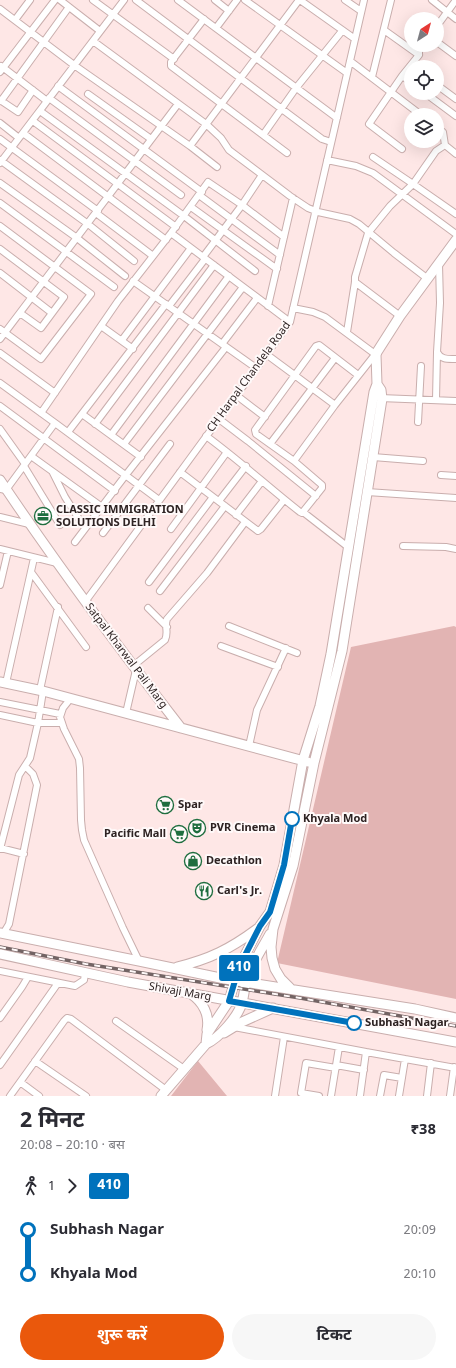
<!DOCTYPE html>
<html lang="hi">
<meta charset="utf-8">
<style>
:root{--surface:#fff;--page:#f7f7f7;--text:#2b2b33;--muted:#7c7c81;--accent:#ea580c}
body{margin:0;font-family:Georgia,"Noto Sans Devanagari",serif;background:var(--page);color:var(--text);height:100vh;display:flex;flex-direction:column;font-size:15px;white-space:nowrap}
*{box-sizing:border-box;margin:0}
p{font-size:13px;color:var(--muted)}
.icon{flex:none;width:22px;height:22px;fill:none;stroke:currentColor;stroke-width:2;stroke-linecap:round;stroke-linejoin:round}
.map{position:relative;height:1096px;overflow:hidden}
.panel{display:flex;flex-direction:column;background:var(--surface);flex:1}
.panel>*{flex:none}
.badge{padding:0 8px;border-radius:3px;font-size:14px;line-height:26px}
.needle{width:26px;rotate:36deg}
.fabs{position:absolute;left:404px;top:12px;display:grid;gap:8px}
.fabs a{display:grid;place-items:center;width:40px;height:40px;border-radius:50%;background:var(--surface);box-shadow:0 4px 16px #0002;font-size:20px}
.map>.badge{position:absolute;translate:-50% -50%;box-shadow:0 0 0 2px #fff}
.legs{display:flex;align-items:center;gap:6px;height:44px;padding:0 20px;font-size:13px}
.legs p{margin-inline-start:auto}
.head{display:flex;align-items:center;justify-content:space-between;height:68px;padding:0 20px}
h1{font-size:22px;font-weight:700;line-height:30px}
.cta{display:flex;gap:8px;margin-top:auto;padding:8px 20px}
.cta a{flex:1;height:46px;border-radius:24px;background:var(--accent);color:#fff;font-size:16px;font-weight:700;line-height:46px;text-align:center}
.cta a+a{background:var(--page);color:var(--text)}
ul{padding:0 20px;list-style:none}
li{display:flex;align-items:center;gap:14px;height:44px;font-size:15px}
li i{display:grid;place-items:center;width:6px;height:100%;margin:0 5px;background:currentColor}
li i::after{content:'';width:10px;height:10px;margin:-5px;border:3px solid;border-radius:50%;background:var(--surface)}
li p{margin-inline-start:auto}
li:first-child i{background:linear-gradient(#0000 50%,currentColor 0)}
li:last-child i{background:linear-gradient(currentColor 50%,#0000 0)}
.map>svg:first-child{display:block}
.green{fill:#e2b4b3}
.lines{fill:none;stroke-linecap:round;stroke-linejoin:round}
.street-casing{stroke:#c9aead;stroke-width:8}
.secondary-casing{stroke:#c9aead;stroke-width:11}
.street{stroke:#fff;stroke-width:6}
.secondary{stroke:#fff;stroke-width:9}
.rail-casing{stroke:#736464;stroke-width:3.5}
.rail{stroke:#fff9f9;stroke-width:2;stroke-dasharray:6;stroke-linecap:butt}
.line-1-casing{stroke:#fff;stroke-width:9}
.line-1{stroke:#0072bc;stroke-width:6}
.stop-1-dot{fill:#fff;stroke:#0072bc;stroke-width:2}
.labels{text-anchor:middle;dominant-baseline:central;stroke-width:4;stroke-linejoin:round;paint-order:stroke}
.street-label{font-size:11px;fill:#2e2323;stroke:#fff9f9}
.poi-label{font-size:11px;font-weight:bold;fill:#2e2323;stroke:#fff9f9;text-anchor:start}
.stop-label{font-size:11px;font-weight:bold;fill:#2e2323;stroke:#fff9f9;text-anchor:start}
</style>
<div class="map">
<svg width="456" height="1096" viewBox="0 0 456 1096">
<rect width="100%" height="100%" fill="#fee7e6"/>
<path class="green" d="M454,626L456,627V999L277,963L351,647Z
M198,1061L227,1096H171Z"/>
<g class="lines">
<g class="street-casing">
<path id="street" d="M60,0L100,31
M93,0L174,59
M136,0L322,139L331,142
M178,0L337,118
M215,0L229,11
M245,0L347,73
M300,0L355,39
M345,0L361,11
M432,0L456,19
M0,9L74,65L190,146L217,167
M204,19L171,62V66L287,153
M15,20L30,0
M437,26L456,0
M216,28L237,0
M384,30L419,55
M93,41L206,124L221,138L229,150L290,196L308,208L318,212L350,219L359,224L394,253L428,279
M437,42L456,56
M350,61L421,115
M1,66L47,101
M0,72L55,0
M402,76L411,82
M372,77L391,0
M437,85L456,99
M58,86L202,192
M425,93L456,116
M88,94L151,139
M49,98L181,195
M0,100L18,112L33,90
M1,101L69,7
M40,111L184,216L255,271
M33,121L176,227
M0,123L19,138
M437,128L443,132L445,145L456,154
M23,133L166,240
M263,135L296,88L342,31
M0,139L98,211
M445,145L436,151L413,184L456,214
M190,146L299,0
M402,149L369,124L402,76L419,55V51L423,45
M0,160L88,224L134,261
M327,160L356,166L373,173L456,234
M0,163L124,0
M0,183L77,238L125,276
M199,195L280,255
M0,203L114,287
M191,207L277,269
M96,213L153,256
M0,226L91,294L41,359L0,329
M171,233L290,322
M0,249L64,297L41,328L20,313
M203,257L242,205L284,237
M439,264L440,303L437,352C441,360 448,359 456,359
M0,273L52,313
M133,281L256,368
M355,282L400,316
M169,306L205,259
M268,306L293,198
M293,308L313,312L325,317L375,354
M101,326L133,349
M347,332L355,282V277L368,233L390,206L413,184L373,157
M0,339L178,104
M122,340L191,248
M222,344L257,298
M0,353L55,393
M266,354L335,405
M0,383L55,423L6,490L0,489
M236,395L265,417
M380,398L456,401
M436,400L437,352
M0,406L115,491
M41,413L118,301L171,233L208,182L242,205L262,175
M82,414L141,457
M219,419L248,441L316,496
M418,422L421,366
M55,423L159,500
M95,424L214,265
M0,429L25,464
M68,432L166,304
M111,435L229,276
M206,436C239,460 268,487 300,512L302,513L322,488V485L294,461L256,434L255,430L316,346L319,345L358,375
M124,444L243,287
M270,444L335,358
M31,456L102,507
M373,457L423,461
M294,461L335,405L377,352
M24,466L60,525
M180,472L258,531L261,529L284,500
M53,473L65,497L79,519
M441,475L456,476
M367,492L456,498
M219,501L246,466
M303,512L348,547
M236,515L262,481
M0,517L29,524
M171,529L227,452
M103,533L170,444
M75,542L125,476L226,347
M403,546L446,547L456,549
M0,549L57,563
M31,572L86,647
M149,582L213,497
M0,585L8,551
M160,591L225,506
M85,602L290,322L364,0
M148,608L167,627
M229,626L297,653
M221,646L278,667
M133,666L165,640C169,632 164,626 167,619L207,573L245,522
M6,683L34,558
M40,690L58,607
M71,698L63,708L60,717L64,729L79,759L80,768L81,820L82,830L84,840L123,928L139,961
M0,702L60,714
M126,713L136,670
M0,715L38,723H62
M249,746L257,710L286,648
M0,848L24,854
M0,849L19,775L30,758L38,723L43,691
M3,934L9,924L37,785L33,774L25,766
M0,971L75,986L84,980L85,974
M0,1018L22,987L28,977
M116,1021L184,1069
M234,1027L366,1052
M405,1059L456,1068
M35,1061L86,1096
M0,1065L58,983
M336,1065L364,1070
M20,1082L39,1096
M10,1096L64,1021L67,1018L71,1019L166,1090
M275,1096L284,1037
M319,1096L301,1093L306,1063L336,1068
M331,1096L339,1047
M360,1096L366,1052L405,1059L399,1096
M380,1096L384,1075L402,1078
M427,1096L431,1063
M450,1096L454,1067"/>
</g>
<g class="secondary-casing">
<path id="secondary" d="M0,480C57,565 118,647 181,728
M0,682L43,691L308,762
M0,933L139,961L225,979L415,1009L456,1018
M0,954L128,982L456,1042
M177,967C210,959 230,949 257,929
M291,989L281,979L275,969L272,958L271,947L273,929L293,866L314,763L342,651L382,399L381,390L377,384
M191,994C203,1002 210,1015 207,1030
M224,1033L242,1022L273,1008
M206,1044L207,1034L229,1001L239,967L260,926L270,912L284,865L303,760L320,706L331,654L374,392L377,384L376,355L377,352L400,316L456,240
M161,1096L206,1044C219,1038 239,1016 242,1002C245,993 244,984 248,975C254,961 263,947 270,934"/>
</g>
<use href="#street" class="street"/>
<use href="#secondary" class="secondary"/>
<g class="rail-casing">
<path id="rail" d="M0,947L86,964L300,998L456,1026"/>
</g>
<use href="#rail" class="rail"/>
</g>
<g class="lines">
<g class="line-1-casing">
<path id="line-1" d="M292,819L284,865L270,912L260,926L239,967L229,1001L354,1023"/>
</g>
<use href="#line-1" class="line-1"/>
</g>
<defs>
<g id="office-ring" transform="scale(0.9)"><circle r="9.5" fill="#fff9f9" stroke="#1f6e3f" stroke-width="1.5"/><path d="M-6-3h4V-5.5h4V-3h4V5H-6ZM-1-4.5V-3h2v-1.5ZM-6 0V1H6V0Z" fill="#1f6e3f"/></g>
<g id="supermarket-ring" transform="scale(0.9)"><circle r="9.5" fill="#fff9f9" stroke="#1f6e3f" stroke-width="1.5"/><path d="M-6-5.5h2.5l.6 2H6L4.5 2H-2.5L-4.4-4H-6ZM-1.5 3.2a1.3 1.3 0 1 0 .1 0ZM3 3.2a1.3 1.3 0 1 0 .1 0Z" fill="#1f6e3f"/></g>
<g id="theatre-ring" transform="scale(0.9)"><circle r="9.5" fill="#fff9f9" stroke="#1f6e3f" stroke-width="1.5"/><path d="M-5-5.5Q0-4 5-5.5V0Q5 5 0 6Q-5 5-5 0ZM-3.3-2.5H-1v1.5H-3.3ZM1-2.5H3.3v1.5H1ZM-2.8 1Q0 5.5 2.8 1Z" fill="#1f6e3f"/></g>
<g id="shop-ring" transform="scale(0.9)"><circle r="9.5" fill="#fff9f9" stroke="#1f6e3f" stroke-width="1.5"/><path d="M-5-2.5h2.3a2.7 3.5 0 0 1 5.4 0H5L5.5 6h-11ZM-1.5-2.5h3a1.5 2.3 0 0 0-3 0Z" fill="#1f6e3f"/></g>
<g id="restaurant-ring" transform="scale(0.9)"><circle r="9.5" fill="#fff9f9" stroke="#1f6e3f" stroke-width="1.5"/><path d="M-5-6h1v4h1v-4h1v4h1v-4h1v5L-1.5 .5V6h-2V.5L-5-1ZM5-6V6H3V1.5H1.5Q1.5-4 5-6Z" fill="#1f6e3f"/></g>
</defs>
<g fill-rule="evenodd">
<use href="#office-ring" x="43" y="516"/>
<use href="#supermarket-ring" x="165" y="805"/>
<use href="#theatre-ring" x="197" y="828"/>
<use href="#supermarket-ring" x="179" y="834"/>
<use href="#shop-ring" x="193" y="861"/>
<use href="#restaurant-ring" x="204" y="891"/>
</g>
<g class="stop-1-dot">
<circle cx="292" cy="819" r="7"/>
<circle cx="354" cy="1023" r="7"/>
</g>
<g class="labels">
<g class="street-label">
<text transform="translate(249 377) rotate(-54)">CH Harpal Chandela Road</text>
<text transform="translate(126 656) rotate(53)">Satpal Kharwal Pali Marg</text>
<text transform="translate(180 992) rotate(10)">Shivaji Marg</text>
</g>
<g class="poi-label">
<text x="56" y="510">CLASSIC IMMIGRATION<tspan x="56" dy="13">SOLUTIONS DELHI</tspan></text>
<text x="178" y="805">Spar</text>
<text x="210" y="828">PVR Cinema</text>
<text x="166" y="834" text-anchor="end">Pacific Mall</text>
<text x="206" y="861">Decathlon</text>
<text x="217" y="891">Carl's Jr.</text>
</g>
<g class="stop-label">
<text x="303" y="819">Khyala Mod</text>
<text x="365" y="1023">Subhash Nagar</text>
</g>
</g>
</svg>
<div class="fabs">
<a><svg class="needle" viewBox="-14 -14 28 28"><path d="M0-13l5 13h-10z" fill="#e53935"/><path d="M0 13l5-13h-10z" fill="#7c7c81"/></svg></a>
<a><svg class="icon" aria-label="locate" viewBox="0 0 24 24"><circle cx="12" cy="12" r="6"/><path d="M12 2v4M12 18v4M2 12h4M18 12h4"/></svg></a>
<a><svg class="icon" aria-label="layers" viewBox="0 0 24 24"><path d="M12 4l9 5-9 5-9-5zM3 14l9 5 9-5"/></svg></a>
</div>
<b class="badge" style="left:239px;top:968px;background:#0072bc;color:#fff">410</b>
</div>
<section class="panel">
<div class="head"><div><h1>2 मिनट</h1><p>20:08 – 20:10 · बस</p></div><b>₹38</b></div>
<div class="legs"><svg class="icon" aria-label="walk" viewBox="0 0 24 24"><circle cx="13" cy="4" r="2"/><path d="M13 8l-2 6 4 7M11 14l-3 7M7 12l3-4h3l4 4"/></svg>1<svg class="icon" aria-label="forward" viewBox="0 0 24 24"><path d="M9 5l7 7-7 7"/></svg><b class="badge" style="background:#0072bc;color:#fff">410</b></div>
<ul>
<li><i style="color:#0072bc"></i><b>Subhash Nagar</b><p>20:09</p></li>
<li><i style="color:#0072bc"></i><b>Khyala Mod</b><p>20:10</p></li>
</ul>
<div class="cta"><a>शुरू करें</a><a>टिकट</a></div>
</section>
